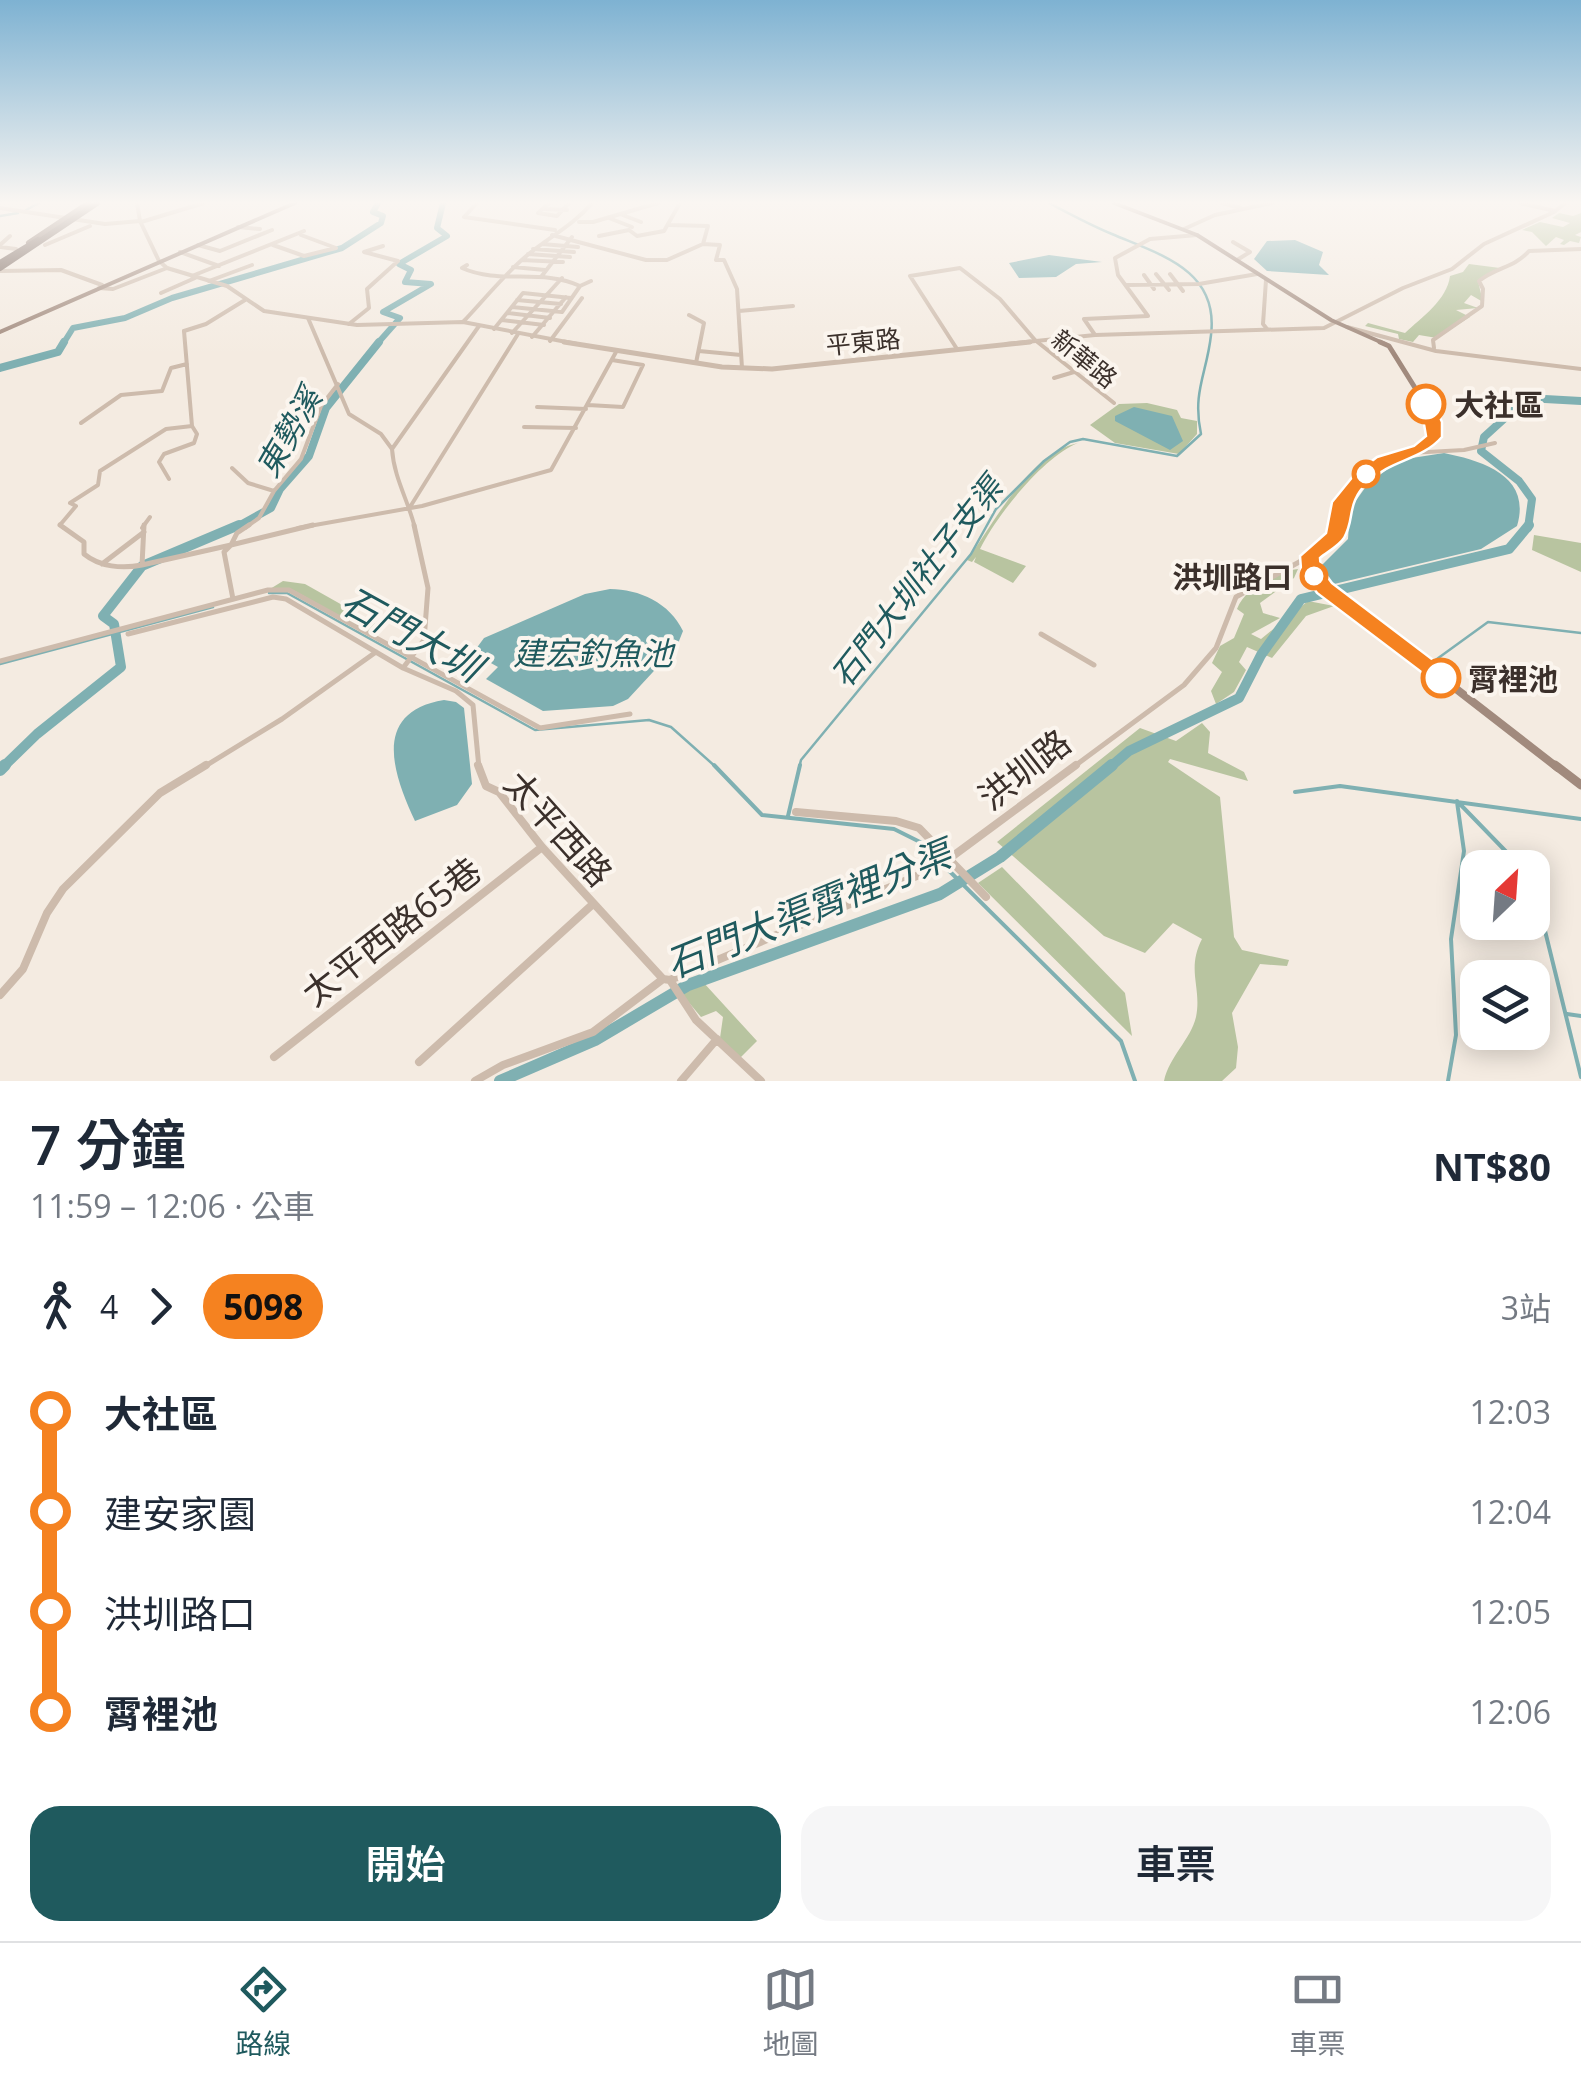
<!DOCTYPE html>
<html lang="zh-TW">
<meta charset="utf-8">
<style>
:root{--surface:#fff;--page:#f6f6f7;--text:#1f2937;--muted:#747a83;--line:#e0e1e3;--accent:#1f5a5e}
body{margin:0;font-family:"Open Sans","Noto Sans TC",sans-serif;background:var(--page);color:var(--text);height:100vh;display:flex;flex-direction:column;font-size:38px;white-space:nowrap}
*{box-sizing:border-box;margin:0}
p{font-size:32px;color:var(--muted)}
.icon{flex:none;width:55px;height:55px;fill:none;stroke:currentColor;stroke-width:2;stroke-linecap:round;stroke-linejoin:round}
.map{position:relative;height:1081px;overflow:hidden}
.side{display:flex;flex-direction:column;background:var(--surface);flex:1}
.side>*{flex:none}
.badge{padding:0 20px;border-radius:32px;font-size:35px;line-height:65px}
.needle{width:65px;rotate:25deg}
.fabs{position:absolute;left:1460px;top:850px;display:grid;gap:20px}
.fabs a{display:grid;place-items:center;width:90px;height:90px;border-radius:20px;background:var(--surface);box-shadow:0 5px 25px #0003;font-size:50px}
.map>.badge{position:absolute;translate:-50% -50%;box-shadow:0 0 0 5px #fff}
.legs{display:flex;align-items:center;gap:15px;height:110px;padding:0 30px;font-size:32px}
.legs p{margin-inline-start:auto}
.head{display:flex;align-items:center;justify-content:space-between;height:170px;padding:0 30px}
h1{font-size:55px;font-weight:600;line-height:75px}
.action{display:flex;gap:20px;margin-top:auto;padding:20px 30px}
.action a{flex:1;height:115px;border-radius:30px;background:var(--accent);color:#fff;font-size:40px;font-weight:600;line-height:115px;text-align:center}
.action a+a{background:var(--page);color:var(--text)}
ul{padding:0 30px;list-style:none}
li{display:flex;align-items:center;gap:35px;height:100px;font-size:38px}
li i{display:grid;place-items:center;width:15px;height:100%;margin:0 12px;background:currentColor}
li i::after{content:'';width:25px;height:25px;margin:-12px;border:8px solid;border-radius:50%;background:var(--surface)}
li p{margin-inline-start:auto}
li:first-child i{background:linear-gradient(#0000 50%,currentColor 0)}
li:last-child i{background:linear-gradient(currentColor 50%,#0000 0)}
.tab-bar{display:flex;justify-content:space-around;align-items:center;height:140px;border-top:2px solid var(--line);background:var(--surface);font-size:28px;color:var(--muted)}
.tab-bar a{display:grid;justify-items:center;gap:5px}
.tab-bar .active{color:var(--accent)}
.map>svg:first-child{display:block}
.green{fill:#b8c4a0}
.water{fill:#7fb0b2}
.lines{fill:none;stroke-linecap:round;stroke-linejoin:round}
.stream-far1{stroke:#7fb0b2;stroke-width:2.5}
.stream{stroke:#7fb0b2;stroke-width:4}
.river-far3{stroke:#7fb0b2;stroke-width:6}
.river-far2{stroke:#7fb0b2;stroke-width:8}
.river-far1{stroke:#7fb0b2;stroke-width:10}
.river{stroke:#7fb0b2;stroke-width:12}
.minor-far2{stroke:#cdbbac;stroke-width:4}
.minor-far1{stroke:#cdbbac;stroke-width:5}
.minor{stroke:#cdbbac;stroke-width:8}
.tertiary-far1{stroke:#cdbbac;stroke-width:4}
.tertiary{stroke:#cdbbac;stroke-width:5}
.secondary-far3{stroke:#a18a7d;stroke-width:4}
.secondary-far2{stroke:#a18a7d;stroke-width:5}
.secondary-far1{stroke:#a18a7d;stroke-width:8}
.secondary{stroke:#a18a7d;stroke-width:9}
.primary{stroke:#7d675c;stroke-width:6}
.trunk{stroke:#6c584f;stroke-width:6}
.trunk-bridge{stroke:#6c584f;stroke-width:6}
.line-1{fill:#f58220;stroke:#fff;stroke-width:2.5}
.stop-1-dot{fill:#fff;stroke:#f58220;stroke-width:5}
.labels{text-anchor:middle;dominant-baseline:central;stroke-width:8;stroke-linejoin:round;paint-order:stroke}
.far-street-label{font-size:25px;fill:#3b302b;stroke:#fbf5ee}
.stop-label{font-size:30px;font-weight:bold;fill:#3b302b;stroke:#fbf5ee;text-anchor:start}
.water-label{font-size:32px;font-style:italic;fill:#1f5a5e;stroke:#fbf5ee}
.near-street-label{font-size:35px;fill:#3b302b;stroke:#fbf5ee}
.near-water-label{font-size:38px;font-style:italic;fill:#1f5a5e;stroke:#fbf5ee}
</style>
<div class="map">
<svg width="1581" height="1081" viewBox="0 0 1581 1081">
<rect width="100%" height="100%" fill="#f4ebe1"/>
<path class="green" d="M1559,213L1573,216L1581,213V232L1575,235L1581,237L1579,243L1570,241L1564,245L1560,244L1564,240L1556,237L1546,246L1532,232L1522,230L1540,222L1563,227L1570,223L1552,218Z
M1469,264L1500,268L1478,281L1483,302L1471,295L1464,303L1478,308L1456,310L1470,317L1437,338L1419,335L1413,342L1399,339L1398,334L1365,326L1368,323L1405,333C1422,317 1447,300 1450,276L1463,272Z
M1147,403L1177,410L1181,418L1197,421V434L1179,454L1115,443L1090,425L1119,404Z
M1078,443C1043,457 997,515 980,549L1026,566L1013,583L974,562L976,557L972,562L967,560C994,524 1028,454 1078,443Z
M1534,535L1581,543V572L1532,550Z
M1298,569L1294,578L1260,603L1263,613L1280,618L1251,634L1261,639L1308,601L1334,606L1306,616L1272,658L1247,647L1239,662L1246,670L1234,692L1216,704L1211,691L1222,672L1212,663L1220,646L1234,638L1244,614L1237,609C1245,588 1276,571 1298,569Z
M283,581L305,584L383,628L374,635L293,590L270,589Z
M1202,723L1210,732L1208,753L1244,772L1248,781L1170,759L1168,762L1220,797L1234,937L1242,950L1289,960L1287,966L1260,964L1232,1013L1238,1047L1236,1068L1222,1081H1164C1169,1057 1191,1039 1196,1017C1202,987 1186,970 1202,939L1173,923L1145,953L1104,936L997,842L1140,728L1176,741Z
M1002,867L1125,993L1132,1036L978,883Z
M703,982L757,1041L740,1058L720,1038L723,1017L716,1011L701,1017L680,992Z"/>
<path class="water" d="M1295,240L1323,252L1319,265L1329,275L1267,271L1254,259L1267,241Z
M1049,255L1102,262L1076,264L1056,277L1019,278L1009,263Z
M1134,407L1172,416L1183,441L1170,450L1115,421V416Z
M1444,453C1483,461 1532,476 1517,526L1481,549L1330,585L1321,566L1348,539L1350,509L1367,485L1399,460Z
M610,589C639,589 670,603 683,631L677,646L628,699L613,706L543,711L486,679L498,667L473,653L484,638L585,594Z
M444,700L456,702L464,708L472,784L457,805L415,821C393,774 371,712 444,700Z"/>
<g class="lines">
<path class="stream-far1" d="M26,210L39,203
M0,216L18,213
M269,593H287L535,730L649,720L671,727L717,768
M0,664L213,607
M1430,664L1488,622L1581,633
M799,768L801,760L971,554L996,509L1044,461L1070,442L1083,439L1177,456L1201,434C1192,392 1207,373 1211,335C1219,270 1161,255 1112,234C1090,225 1070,214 1049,203"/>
<path class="stream" d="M714,765L762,815L894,829L920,842L1121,1041L1135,1081
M1295,792L1340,786L1581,819
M1457,801L1522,868
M788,816L800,765
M1532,878L1581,1077
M1567,1014L1581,1016
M1448,1081L1456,1035L1451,939L1464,851L1457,802"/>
<path class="river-far3" d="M63,344L73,328L125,318L172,298L342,248L381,223L383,216L373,212L378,203
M377,344L400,318L383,312L431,284L405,282L411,270L399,264L447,236L437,228L443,203"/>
<path class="river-far2" d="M0,368L58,352L64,342
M235,528L271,508L280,489L309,456L326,408L379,342
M1528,528L1532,499L1519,481L1481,451L1484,437L1527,398L1581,401"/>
<path class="river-far1" d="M2,768L37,734L121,667L114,624L103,616L142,566L239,525
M1109,768L1129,751L1239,698L1261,655L1301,599L1509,549L1529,525"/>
<path class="river" d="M0,770L5,765
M500,1081L595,1040L688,985L940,894L1000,857L1112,765"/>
<path class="minor-far2" d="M477,203L464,217L555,230
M549,203L538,213L557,216L569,203
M1222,203L1241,208
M1520,203L1555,211
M0,208L105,224L140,221
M545,209L567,210
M620,214L641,222
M609,218L632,227
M141,222L204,203
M579,222H593L658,203
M669,225L708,226L703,244L720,245L716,260H724L737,289L742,368
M238,227L260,229
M1184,229L1215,215L1272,203
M552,235L646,260H667L703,244
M599,236L629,230L637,236L664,231L680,203
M1233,242L1250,252L1237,260
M542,244L578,247
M0,245L10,236
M45,245L90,226
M198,245L220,251L272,230
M273,245L304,256L336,248L301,235
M383,246L364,252L398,261
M0,247L16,249
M533,249L574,252
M180,252L219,266
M528,254L570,257
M522,260L563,262
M467,265L462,268C500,285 542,268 580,286L591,281
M513,267L545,270
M0,271L61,270L102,285
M1156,274L1169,290
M1170,274L1183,291
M1144,275L1154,289
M192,276L304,231
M541,277L572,237
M1266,280L1263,324L1267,329
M209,281L252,265
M1126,285L1199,284L1257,274
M99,288L113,289L167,268
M161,293L195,278
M517,300L561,304
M512,307L562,312L580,286
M739,311L793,306
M508,313L550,318
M689,315L704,323L696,363
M1148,316L1118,275L1115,258L1150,239L1197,235
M308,318L349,414L381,434L392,449
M502,320L544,325
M463,322C483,301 502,277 524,258C547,238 573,226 592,203
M349,324L369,308L367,289L398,261
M1347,327L1436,351L1581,369
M494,329L523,293L571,298
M512,333L562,278
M1095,335L1084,319L1148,316
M532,337L566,297
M550,341L582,298
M1434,348L1433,340L1482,306L1483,289L1479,281C1496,267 1514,268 1529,251L1581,249
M957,349L910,276L960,268L1000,299L1035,340L1114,403
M699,351L741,355
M1054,378L1074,372
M588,405L623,407L643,365L612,360
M537,407L586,409
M81,423L121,395L162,391L171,368L187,364
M524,427L576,428
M1409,453L1464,450L1495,443
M232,468L248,483L274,491
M169,479L159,462L164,454L194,443L197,434L192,426L184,331
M410,507L518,334
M64,528L60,525L76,506L70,503L98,485L100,471L166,429L192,426
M142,528L150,517
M245,528L259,518L274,491L301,459L321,406L338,384
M298,528L422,506L551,470L616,352
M415,528C408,500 394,478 392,449L479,326"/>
<path class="minor-far1" d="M60,525L84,542V554C100,567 122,569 142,565L144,525
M102,564L144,532
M142,565L231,545L237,533L249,525
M233,599L224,552L231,545L313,525
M128,634L273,597L286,599L403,668L456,691L473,705L479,768
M1041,634L1094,665
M0,661L268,590H289L540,728L630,714
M403,668L424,640L428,588L414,525
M202,768L282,719L376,652
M1072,768L1184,685L1216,648L1236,597L1310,556"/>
<path class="minor" d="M478,765L486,786L499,792L542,847L663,979
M796,812L896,821L919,828L986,897
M670,980L696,1020L761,1081
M0,995L23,969L47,913L63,889L160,793L206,765
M274,1057L542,847
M419,1062L593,904
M475,1081L503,1065L593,1032L663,979L670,980L938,867L1076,765
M681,1081L717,1039"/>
<path class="tertiary-far1" d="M137,203L140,221L159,261L167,268L227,286L264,311L357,325L463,322L577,344
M184,331L206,324L245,300
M1006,344L1095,335L1324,328L1403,288L1452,269L1484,244L1554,212L1565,203"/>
<path class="tertiary" d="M564,342L722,367L772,369L1030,342"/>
<path class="secondary-far3" d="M1114,203L1197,235L1331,320L1385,344
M0,332L295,203"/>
<path class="secondary-far2" d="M1337,528C1341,499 1357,473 1385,460C1403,451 1418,451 1434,437L1432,415L1389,346L1380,342"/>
<path class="secondary-far1" d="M1338,525L1336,536L1310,556L1321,584L1558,768"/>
<path class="secondary" d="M1555,765L1581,785"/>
<path class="primary" d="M29,243L89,203"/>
<path class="trunk" d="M0,263L38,240"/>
<path class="trunk-bridge" d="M0,268L97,203"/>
</g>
<linearGradient id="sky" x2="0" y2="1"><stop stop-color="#7eb2d2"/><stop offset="0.57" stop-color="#faf6f2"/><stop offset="1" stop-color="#faf6f2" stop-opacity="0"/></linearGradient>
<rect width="1581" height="355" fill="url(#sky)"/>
<path class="line-1" d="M1420,401L1434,404L1442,422V437C1422,460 1391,460 1369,481C1345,504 1356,517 1344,538C1339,546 1327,552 1320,558L1321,568L1332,583L1449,672L1453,678L1449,685L1441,687L1317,593L1301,569L1300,556L1326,533L1332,502L1354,475L1377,457L1414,446L1426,436Z"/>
<g class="stop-1-dot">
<circle cx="1426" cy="404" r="18"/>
<circle cx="1366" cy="474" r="12"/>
<circle cx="1314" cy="576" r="12"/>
<circle cx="1441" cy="678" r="18"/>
</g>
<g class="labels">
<g class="far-street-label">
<text transform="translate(863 341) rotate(-6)">平東路</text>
<text transform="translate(1085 358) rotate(39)">新華路</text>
</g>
<g class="stop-label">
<text x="1454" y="404">大社區</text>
<text x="1292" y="576" text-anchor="end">洪圳路口</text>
<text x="1468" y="678">霄裡池</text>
</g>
<g class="water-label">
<text transform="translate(288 432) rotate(-60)">東勢溪</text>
<text transform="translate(916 581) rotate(-52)">石門大圳社子支渠</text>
<text x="593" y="652">建宏釣魚池</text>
</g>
<g class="near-street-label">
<text transform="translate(1024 769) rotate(-38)">洪圳路</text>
<text transform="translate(559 828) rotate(48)">太平西路</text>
<text transform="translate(391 931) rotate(-38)">太平西路65巷</text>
</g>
<g class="near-water-label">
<text transform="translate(412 633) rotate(29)">石門大圳</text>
<text transform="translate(808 908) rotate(-22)">石門大渠霄裡分渠</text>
</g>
</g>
</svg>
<div class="fabs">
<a><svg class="needle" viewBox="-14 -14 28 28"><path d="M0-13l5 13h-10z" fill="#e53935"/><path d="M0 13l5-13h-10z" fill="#747a83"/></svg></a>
<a><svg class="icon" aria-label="layers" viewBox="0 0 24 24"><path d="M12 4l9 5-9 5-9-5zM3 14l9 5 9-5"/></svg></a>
</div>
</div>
<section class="side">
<div class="head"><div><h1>7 分鐘</h1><p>11:59 – 12:06 · 公車</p></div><b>NT$80</b></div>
<div class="legs"><svg class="icon" aria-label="walk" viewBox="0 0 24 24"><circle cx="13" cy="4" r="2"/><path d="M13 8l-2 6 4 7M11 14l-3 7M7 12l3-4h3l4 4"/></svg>4<svg class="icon" aria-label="forward" viewBox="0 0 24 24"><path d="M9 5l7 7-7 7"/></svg><b class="badge" style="background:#f58220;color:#111">5098</b><p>3站</p></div>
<ul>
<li><i style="color:#f58220"></i><b>大社區</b><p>12:03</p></li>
<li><i style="color:#f58220"></i><span>建安家園</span><p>12:04</p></li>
<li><i style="color:#f58220"></i><span>洪圳路口</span><p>12:05</p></li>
<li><i style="color:#f58220"></i><b>霄裡池</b><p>12:06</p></li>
</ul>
<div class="action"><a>開始</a><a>車票</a></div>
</section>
<nav class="tab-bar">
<a class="active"><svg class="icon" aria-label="directions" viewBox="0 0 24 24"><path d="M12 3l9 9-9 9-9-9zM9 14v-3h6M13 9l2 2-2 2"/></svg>路線</a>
<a><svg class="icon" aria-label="map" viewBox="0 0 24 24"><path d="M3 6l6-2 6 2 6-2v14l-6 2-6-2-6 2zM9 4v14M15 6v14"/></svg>地圖</a>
<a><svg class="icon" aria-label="tickets" viewBox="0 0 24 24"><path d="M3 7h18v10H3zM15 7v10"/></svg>車票</a>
</nav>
